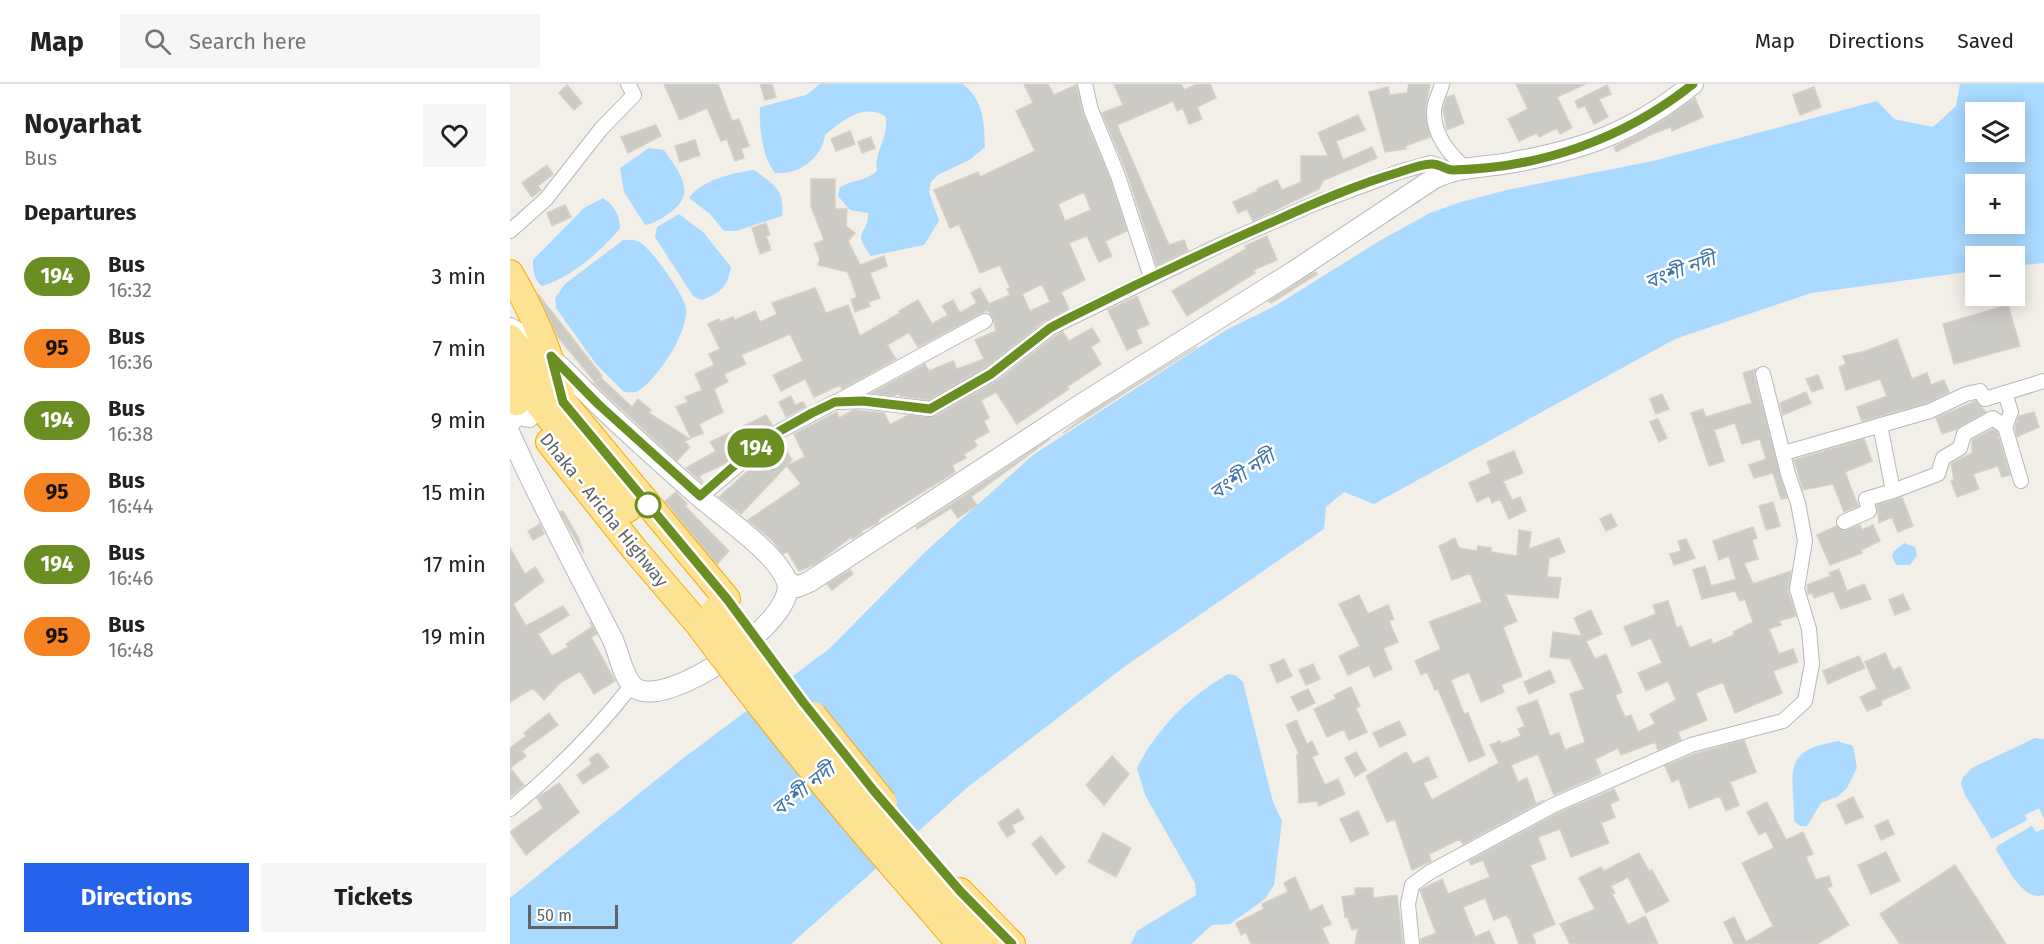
<!DOCTYPE html>
<meta charset="utf-8">
<style>
:root{--surface:#fff;--page:#f6f6f6;--text:#222;--muted:#767676;--line:#e0e0e0;--accent:#2563eb}
body{margin:0;font-family:"Fira Sans","Noto Sans Bengali",sans-serif;background:var(--page);color:var(--text);height:100vh;display:flex;flex-direction:column;font-size:22px;white-space:nowrap}
*{box-sizing:border-box;margin:0}
p{font-size:20px;color:var(--muted)}
.icon{flex:none;width:33px;height:33px;fill:none;stroke:currentColor;stroke-width:2;stroke-linecap:round;stroke-linejoin:round}
.map{position:relative;flex:1;overflow:hidden}
.details{display:flex;flex-direction:column;background:var(--surface);width:510px}
.details>*{flex:none}
.badge{padding:0 12px;border-radius:20px;font-size:21px;line-height:39px}
.controls{position:absolute;left:1455px;top:18px;display:grid;gap:12px}
.controls a{display:grid;place-items:center;width:60px;height:60px;border-radius:0px;background:var(--surface);box-shadow:0 3px 15px #0003;font-size:30px}
.scale{position:absolute;left:18px;bottom:15px;width:90px;box-sizing:border-box;padding-left:6px;border:3px solid #5f6368;border-top:0;font-size:16px;line-height:21px;white-space:nowrap;color:#5f6368;-webkit-text-stroke:4px #fff;paint-order:stroke}
.map>.badge{position:absolute;translate:-50% -50%;box-shadow:0 0 0 3px #fff}
h2{padding:0 24px;font-size:22px;line-height:54px}
.round{display:grid;place-items:center;flex:none;width:63px;height:63px;border-radius:0px;background:var(--page)}
.summary{display:flex;align-items:center;justify-content:space-between;height:102px;padding:0 24px}
h1{font-size:28px;font-weight:700;line-height:45px}
.cta{display:flex;gap:12px;margin-top:auto;padding:12px 24px}
.cta a{flex:1;height:69px;border-radius:0px;background:var(--accent);color:#fff;font-size:24px;font-weight:700;line-height:69px;text-align:center}
.cta a+a{background:var(--page);color:var(--text)}
ul{padding:0;list-style:none}
li{display:flex;align-items:center;gap:18px;height:72px;padding:0 24px}
li div{flex:1}
li b{display:block;font-size:22px}
li em{font-style:normal}
li .badge{min-width:66px;font-weight:700;text-align:center}
header{display:flex;align-items:center;gap:36px;box-sizing:border-box;height:84px;padding:0 30px;background:var(--surface);border-bottom:2px solid var(--line)}
header strong{font-size:28px}
nav{display:flex;gap:33px;margin-inline-start:auto;font-size:21px}
.search{width:420px;height:54px;background:var(--page);display:flex;align-items:center;gap:15px;box-sizing:border-box;padding:0 21px;border-radius:0px;color:var(--muted);font-size:22px}
main{display:flex;flex:1;min-height:0}
.map>svg:first-child{display:block}
.water{fill:#aadaff;fill-rule:evenodd}
.building{fill:#cccac5;stroke:#d6d1c6;stroke-width:1.5;fill-rule:evenodd}
.lines{fill:none;stroke-linecap:round;stroke-linejoin:round}
.street-casing{stroke:#b5b8bc;stroke-width:16}
.secondary-casing{stroke:#b6babf;stroke-width:22}
.highway-casing{stroke:#f9ab00;stroke-width:28}
.street{stroke:#fff;stroke-width:14}
.secondary{stroke:#fff;stroke-width:20}
.highway{stroke:#fde293;stroke-width:26}
.highway-bridge-casing{stroke:#f9ab00;stroke-width:28;stroke-linecap:butt}
.highway-bridge{stroke:#fde293;stroke-width:26}
.line-casing{stroke:#fff;stroke-width:14}
.line{stroke:#6b8e23;stroke-width:9}
.stop-dot{fill:#fff;stroke:#6b8e23;stroke-width:3}
.labels{text-anchor:middle;dominant-baseline:central;stroke-width:5;stroke-linejoin:round;paint-order:stroke}
.street-label{font-size:18px;fill:#5f6368;stroke:#fff}
.water-label{font-size:20px;font-style:italic;fill:#4174aa;stroke:#fff}
</style>
<header>
<strong>Map</strong>
<div class="search"><svg class="icon" aria-label="search" viewBox="0 0 24 24"><circle cx="10" cy="10" r="6"/><path d="M15 15l6 6"/></svg>Search here</div>
<nav><a>Map</a><a>Directions</a><a>Saved</a></nav>
</header>
<main>
<section class="details">
<div class="summary"><div><h1>Noyarhat</h1><p>Bus</p></div><a class="round"><svg class="icon" aria-label="heart" viewBox="0 0 24 24"><path d="M12 20l-8-8c-3-5 5-10 8-4 3-6 11-1 8 4z"/></svg></a></div>
<h2>Departures</h2>
<ul>
<li><span class="badge" style="background:#6b8e23;color:#fff">194</span><div><b>Bus</b><p>16:32</p></div><em>3 min</em></li>
<li><span class="badge" style="background:#f58220;color:#111">95</span><div><b>Bus</b><p>16:36</p></div><em>7 min</em></li>
<li><span class="badge" style="background:#6b8e23;color:#fff">194</span><div><b>Bus</b><p>16:38</p></div><em>9 min</em></li>
<li><span class="badge" style="background:#f58220;color:#111">95</span><div><b>Bus</b><p>16:44</p></div><em>15 min</em></li>
<li><span class="badge" style="background:#6b8e23;color:#fff">194</span><div><b>Bus</b><p>16:46</p></div><em>17 min</em></li>
<li><span class="badge" style="background:#f58220;color:#111">95</span><div><b>Bus</b><p>16:48</p></div><em>19 min</em></li>
</ul>
<div class="cta"><a>Directions</a><a>Tickets</a></div>
</section>
<div class="map">
<svg width="1534" height="860" viewBox="0 0 1534 860">
<rect width="100%" height="100%" fill="#f1efe8"/>
<path class="water" d="M310,0H453C474,17 474,37 475,63L461,75L428,91L421,98L419,108L429,137L414,161L361,172C340,145 359,152 358,129L340,126L328,112L330,103C343,96 356,97 367,87C363,67 381,52 375,32C353,19 332,37 315,51C312,74 289,91 265,89C252,72 249,45 250,23L296,11Z
M1450,0H1534V179L1505,182L1504,172H1466L1465,187L1301,209L1165,255L864,420L834,408L816,423L814,445L614,583L458,703L281,860H0V814L167,679L319,565L415,468L523,371L716,246L765,222L871,156L920,129L951,118L997,106L1143,77L1367,17L1384,35L1423,43L1446,22ZM1466,28H1504V68H1466ZM1466,100H1504V140H1466Z
M139,64L154,66C168,87 188,108 161,128C152,134 146,139 135,141L114,108L110,84Z
M244,86C264,101 275,105 272,132L226,147H214L200,130L179,114C191,96 223,89 244,86Z
M93,114C104,121 110,131 110,144C92,167 60,194 32,202C24,196 23,186 23,176L74,124Z
M169,130L194,149L221,183C218,202 211,209 192,216L183,212L145,153L147,143Z
M113,156C117,156 123,155 127,157C139,160 174,211 176,224C179,247 148,295 128,307C124,309 118,308 114,308L86,280L46,224L45,214L55,200Z
M1394,459L1405,463L1407,471L1400,481H1386L1382,473L1384,467Z
M718,590L725,591L733,598L763,718L772,737L764,801L755,815L720,840L702,841L681,860H621L627,847L686,811L685,799L635,711L627,684C647,644 679,613 718,590Z
M1525,654L1534,655V735L1529,724L1515,731L1517,736L1482,755L1455,711L1451,700L1453,693L1462,684Z
M1328,657L1343,662L1347,684L1337,704L1327,713L1311,719L1297,742H1290L1284,737C1284,687 1270,667 1328,657Z
M1522,742L1526,748L1534,745V811C1513,819 1496,780 1486,766L1487,762Z"/>
<path class="building" d="M154,0H208L222,37L229,35L239,62L231,65L234,74L225,77L217,55L211,57L197,24L170,36Z
M250,0H262L266,13L255,16Z
M514,0H538L544,11L566,1L573,29L600,95L617,147L595,157L602,172L589,178L577,152L559,159L575,196L551,208L559,225L534,237L476,283L418,316L390,312L389,309L384,312L362,309L415,280L419,287L443,277L447,285L474,275L465,256L486,247L483,233L477,226L408,263L399,248L377,261L386,275L332,305L330,301L304,313L295,295L271,307L263,291L293,277L280,250L231,271L236,280L214,290L218,298L204,305L213,328L189,340L193,349L181,354L166,323L178,318L175,313L192,306L185,290L204,281L199,270L210,265L198,240L209,235L210,238L223,233L225,236L245,227L250,238L267,230L262,219L305,204L316,229L338,221L350,252L390,229L389,227L408,216L422,240L438,231L432,222L443,216L450,229L467,219L461,209L470,204L479,220L500,211L497,205L500,204L490,181L470,189L449,140L440,144L424,106L468,88L470,93L525,67L506,27L523,19ZM574,108L581,126L555,137L548,120ZM532,200L540,218L520,227L512,210Z
M604,0H671L674,6L687,0H700L706,14L687,23L692,35L679,40L673,24L667,27L663,17L607,41L659,161L674,156L678,167L647,182L617,89L592,29L613,21Z
M899,0H920L915,27L920,53L895,62L896,65L875,68L859,8L878,3L880,11L897,9Z
M1006,0H1075L1047,13L1062,44L1050,50L1047,44L1029,53L1027,49L1009,57L998,35L1018,25Z
M57,1L72,19L64,26L49,9Z
M1097,1L1101,10L1089,15L1098,33L1084,40L1075,22L1068,24L1065,17Z
M1304,3L1311,23L1290,31L1283,11Z
M944,11L954,39L937,46L933,25L937,13Z
M1185,14L1193,33L1162,47L1161,43L1142,50L1106,68L1104,63L1146,41Z
M848,31L855,46L826,57L833,76L862,63L867,74L814,96L809,105L743,137L737,125L728,129L723,118L748,107L747,105L767,96L772,106L791,98V72H818L808,49Z
M146,41L151,52L118,69L111,53Z
M340,47L345,60L326,67L321,55Z
M361,53L365,64L352,69L348,58Z
M185,56L190,71L170,78L165,62Z
M37,81L43,90L28,102L31,106L22,113L12,99Z
M301,95H325V125H337L336,142L345,149L338,157L350,181L374,172L377,182L360,189L370,214L358,218L360,222L345,228L341,216L347,213L338,188L308,181L310,175L304,160L314,156L301,122Z
M55,121L61,133L42,142L37,129Z
M256,139L260,151L256,152L261,166L250,170L242,144Z
M757,152L767,176L743,186L745,189L677,232L662,207L736,165L735,162Z
M805,188L807,190L761,219L759,217Z
M28,210L92,292L85,298L48,253Z
M627,212L639,240L626,246L632,259L617,266L598,226Z
M1498,221L1510,262L1444,280L1433,240Z
M582,244L590,257L581,263L591,280L557,303L559,305L507,340L486,308L471,316L479,334L474,337L479,348L464,356L467,362L454,370L456,374L442,381L445,388L369,435L368,439L351,447L352,449L342,455L341,453L307,479L289,487L277,467L273,470L262,456L238,436L291,400L277,382L295,373L284,350L327,328L329,334L344,326L374,329L380,341L398,331L424,333L487,297L545,252L553,248L559,257Z
M1387,255L1402,295L1417,289L1421,301L1434,296L1439,308L1417,319L1352,337L1347,323L1377,312L1370,295L1336,306L1329,283L1336,280L1333,272L1356,267Z
M687,263L625,302L553,349L581,328Z
M1246,285L1244,292L1277,414L1271,415L1263,389L1244,394L1239,381L1256,375L1250,355L1232,360L1225,339L1204,346L1214,377L1199,382L1181,329L1193,325L1196,333L1242,319L1233,289Z
M1308,291L1313,304L1302,308L1296,295Z
M91,294L122,323L128,315L141,326L139,329L180,355L174,357L180,363L167,377L84,299Z
M1296,308L1301,319L1273,331L1270,319Z
M1152,310L1159,325L1146,330L1140,315Z
M281,312L285,321L293,318L296,323L276,333L269,318Z
M1466,317L1476,328L1447,345L1432,350L1426,334Z
M1524,328L1529,343L1507,353L1505,343L1509,332Z
M256,331L262,341L218,378L189,392L193,399L176,384L206,367L200,358Z
M1148,335L1157,354L1149,358L1140,338Z
M1482,345L1487,348L1500,391L1492,393L1488,382L1463,390L1469,405L1447,413L1441,397L1444,396L1441,380L1462,369V356Z
M540,355L461,413L467,421L448,434L441,424L407,445L406,443Z
M1354,355L1362,377L1335,388L1348,422L1334,428L1323,400L1293,406L1284,376Z
M271,357L282,376L231,430L209,413Z
M1004,367L1013,389L993,397L1002,416L1010,413L1016,427L999,435L990,415L982,419L979,412L967,418L959,399L981,389L977,378Z
M166,408L177,420L175,422L219,467L207,480L155,417Z
M1392,413L1403,442L1388,448L1382,433L1369,439L1367,421Z
M1263,418L1270,442L1256,446L1249,422Z
M53,427L68,453L74,470L50,428Z
M1101,430L1107,442L1096,447L1090,435Z
M30,440L34,450L23,456L18,447Z
M1350,441L1352,446L1363,441L1370,457L1351,466L1352,469L1320,481L1307,451L1326,442L1334,447Z
M1243,443L1247,454L1242,456L1248,475L1234,479L1243,500L1281,487L1278,507L1286,532L1269,537L1271,541L1259,545L1269,570L1283,565L1288,578L1263,587L1272,609L1225,629L1213,598L1186,609L1197,636L1168,648L1171,656L1148,666L1145,658L1111,671L1108,664L1085,675L1091,690L1044,711L1028,670L1001,681L1008,698L1017,694L1026,720L1034,716L953,760L950,755L919,770L921,777L902,786L885,735L877,738L856,692L896,668L903,680L918,673L927,693L913,699L922,716L989,679L980,661L990,657L991,660L1011,652L1008,645L1015,642L1007,624L1027,616L1040,652L1049,649L1055,666L1075,658L1060,610L1074,605L1060,575L1040,573L1043,548L1072,552L1064,534L1081,526L1092,550L1076,557L1085,575L1096,570L1112,608L1105,611L1115,633L1121,631L1128,648L1145,640L1140,630L1166,616L1158,597L1136,607L1128,589L1152,579L1141,554L1122,562L1114,543L1146,530L1143,521L1158,517L1167,544L1171,542L1180,564L1201,555L1203,560L1224,551L1223,548L1243,538L1235,515L1230,517L1225,507L1192,515L1183,486L1195,482L1201,502L1226,495L1219,472L1209,476L1203,457Z
M1009,446L1021,448L1019,465L1049,454L1055,468L1039,474L1037,493L1051,494L1048,514L995,510L1007,537L993,543L1012,592L991,601L994,608L971,618L959,588L941,596L954,630L958,629L975,671L959,678L928,605L925,606L917,588L911,591L905,577L931,565L919,538L972,518L960,489L942,496L929,462L945,454L949,464L967,467L968,462L981,464V468L1007,472Z
M1176,455L1185,474L1164,481L1160,470L1171,467L1168,457Z
M0,464L15,490L25,483L34,497L3,520L16,542L53,522L59,531L28,550L42,572L58,563L56,560L82,543L80,538L87,550L81,553L105,597L84,610L70,587L50,599L34,616L23,604L0,618Z
M1329,485L1337,507L1354,500L1361,515L1331,525L1323,507L1304,514L1302,509L1298,510L1297,501L1321,492L1319,489Z
M340,486L343,490L322,506L317,500Z
M1393,510L1400,525L1385,531L1379,516Z
M849,511L858,530L878,521L884,535L879,537L888,558L873,564L882,585L864,593L859,581L838,591L829,572L850,562L829,520Z
M1375,569L1383,586L1390,583L1400,604L1371,617L1372,621L1357,627L1350,613L1367,605L1355,578Z
M1349,572L1355,584L1318,600L1313,587Z
M774,575L782,592L767,599L760,581Z
M803,580L810,595L796,601L789,586Z
M1040,586L1045,598L1019,610L1014,598Z
M841,603L850,622L846,624L857,648L839,656L834,645L817,653L804,625L826,615L824,611Z
M798,605L805,619L788,627L781,613Z
M39,629L48,641L12,667L16,672L0,684V664L16,652L14,649Z
M786,636L797,660L802,657L808,670L802,673L815,701L828,695L835,710L809,722L807,717L789,719L787,671L789,670L776,641Z
M889,637L896,651L870,663L863,649Z
M1234,656L1246,688L1220,698L1229,721L1216,727L1210,712L1179,724L1169,695L1162,698L1155,682L1184,670Z
M846,668L856,686L845,693L835,674Z
M88,669L99,683L73,700L67,691L82,680L79,675Z
M602,672L619,690L594,721L576,701Z
M0,684L14,701L0,713Z
M49,699L69,728L16,771L0,748L33,724L27,714Z
M1104,705L1109,716L1100,720L1105,733L1091,739L1099,759L1061,773L1050,745L1028,753L1036,775L1020,781L1045,840L1022,850L1026,860H1009L1000,836L996,831L984,836L975,814L953,823L965,853L979,847L985,860H911V855L926,849L910,806L932,795L938,810L980,793L973,776L961,781L959,777L1048,729Z
M1343,713L1353,733L1336,740L1327,721Z
M1257,718L1276,756L1293,748L1303,770L1296,773L1306,796L1319,792L1322,802L1317,804L1339,841L1307,860H1224L1214,838L1224,833L1236,858L1263,842L1232,779L1264,764L1256,747L1249,751L1237,728Z
M508,725L514,735L502,741L505,748L497,753L488,739Z
M848,727L859,750L841,758L830,735Z
M1378,736L1384,750L1371,756L1365,742Z
M593,749L621,764L606,793L578,778Z
M531,752L555,783L546,791L522,760Z
M1376,768L1390,797L1361,810L1348,781Z
M1129,769L1139,787L1142,786L1159,817L1136,829L1118,793L1101,802L1105,809L1102,810L1118,841L1135,832L1148,860H1060L1050,840L1085,825L1069,794L1091,783L1094,787Z
M1445,781L1496,860H1390L1370,830Z
M785,793L800,827L812,821L821,840L812,844L819,860H741L736,848L731,851L726,839L754,825L752,820L778,808L774,799Z
M845,804H863V814L887,811L893,860H845L848,844L842,846L837,832L835,833L832,813L845,811Z"/>
<g class="lines">
<g class="street-casing">
<path id="street" d="M575,0L581,26L608,92L641,193
M932,0C930,8 924,19 924,27C923,51 939,69 955,84
M0,147L36,115L91,45L124,11L118,0
M330,316L475,237
M1495,343L1511,397
M1274,369L1420,327L1456,310L1470,307L1475,315L1534,297
M1383,407L1428,390L1433,374L1450,364L1454,350L1483,334L1495,343L1501,328L1495,309
M190,413L268,348L325,318L353,317L420,325L481,290L540,244L712,160L806,119L889,88L921,79L940,86
M1334,438L1359,427L1356,415L1383,407L1370,341
M0,725C46,688 85,648 122,601
M902,860L898,820L902,801L920,788L1044,721L1181,661L1273,637L1295,617L1302,580L1299,545L1287,505L1295,457L1288,419L1278,390L1253,290"/>
</g>
<g class="secondary-casing">
<path id="secondary" d="M0,244C34,263 58,291 86,318C119,350 155,382 190,413C213,433 268,470 277,498C289,536 154,629 124,603C112,592 109,568 102,554C67,486 31,420 0,350
M0,338L7,331L19,333
M277,497L287,503L299,498L575,318L783,188L923,95C948,82 972,84 999,79C1073,66 1124,48 1183,0"/>
</g>
<g class="highway-casing">
<path id="highway" d="M0,189C23,228 39,266 51,310
M0,254L217,515
M0,282L38,332L118,425
M0,316L7,318
M39,358L125,466L189,541
M450,807L502,860
M444,823L475,860
M421,826L450,860"/>
</g>
<use href="#street" class="street"/>
<use href="#secondary" class="secondary"/>
<use href="#highway" class="highway"/>
<g class="highway-bridge-casing">
<path id="highway-bridge" d="M205,526L293,646L337,703L441,820
M189,541C263,641 339,733 421,826
M303,631L374,719"/>
</g>
<use href="#highway-bridge" class="highway-bridge"/>
</g>
<g class="lines">
<g class="line-casing">
<path id="line" d="M502,860L450,807L364,707L293,618L217,515L53,318L41,272L88,320L190,412L241,367L268,348L302,329L325,318L353,317L420,325L481,290L540,244L557,235C626,200 696,167 767,136C807,118 848,100 890,88C899,85 912,80 921,80C929,79 935,86 943,86C1031,84 1114,55 1183,0"/>
</g>
<use href="#line" class="line"/>
</g>
<circle class="stop-dot" cx="138" cy="421" r="12"/>
<g class="labels">
<g class="street-label">
<text transform="translate(94 426) rotate(51)">Dhaka - Aricha Highway</text>
</g>
<g class="water-label">
<text transform="translate(1170 186) rotate(-20)">বংশী নদী</text>
<text transform="translate(732 390) rotate(-34)">বংশী নদী</text>
<text transform="translate(293 705) rotate(-38)">বংশী নদী</text>
</g>
</g>
</svg>
<div class="controls">
<a><svg class="icon" aria-label="layers" viewBox="0 0 24 24"><path d="M12 4l9 5-9 5-9-5zM3 14l9 5 9-5"/></svg></a>
<a>+</a>
<a>−</a>
</div>
<div class="scale">50 m</div>
<b class="badge" style="left:246px;top:364px;background:#6b8e23;color:#fff">194</b>
</div>
</main>
